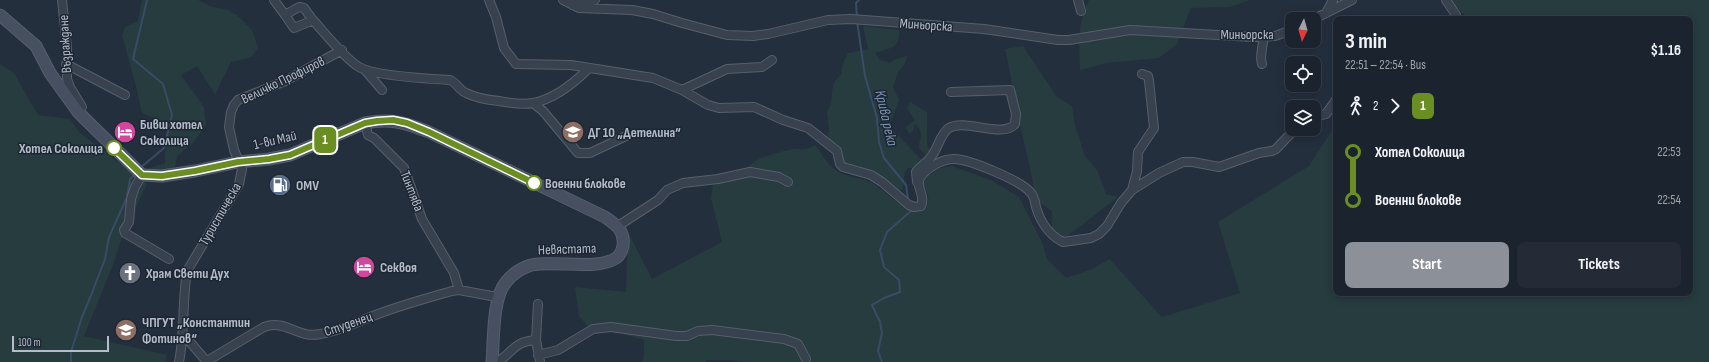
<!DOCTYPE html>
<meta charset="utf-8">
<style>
:root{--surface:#1b232e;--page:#242b36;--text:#f1f3f6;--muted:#a0a4aa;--line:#39404a;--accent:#8c9099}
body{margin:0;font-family:"Sofia Sans Condensed",sans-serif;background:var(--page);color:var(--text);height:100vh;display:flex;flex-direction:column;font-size:15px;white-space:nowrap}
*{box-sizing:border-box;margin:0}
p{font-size:13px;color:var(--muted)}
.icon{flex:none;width:22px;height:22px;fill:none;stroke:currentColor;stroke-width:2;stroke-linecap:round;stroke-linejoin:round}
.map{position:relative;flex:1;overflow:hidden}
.sheet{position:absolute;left:1333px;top:16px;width:360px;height:280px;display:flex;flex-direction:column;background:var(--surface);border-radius:8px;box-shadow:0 2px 10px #0003,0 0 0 1px var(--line)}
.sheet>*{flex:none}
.badge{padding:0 8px;border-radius:6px;font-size:14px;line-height:26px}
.needle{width:26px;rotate:185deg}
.fabs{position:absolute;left:1285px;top:12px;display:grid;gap:8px}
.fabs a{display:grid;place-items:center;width:36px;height:36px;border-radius:8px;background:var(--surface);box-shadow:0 2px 10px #0003,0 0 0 1px var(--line);font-size:20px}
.scale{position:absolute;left:12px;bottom:10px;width:97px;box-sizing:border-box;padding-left:4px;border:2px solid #b4bcc9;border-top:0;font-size:11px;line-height:14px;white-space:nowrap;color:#b4bcc9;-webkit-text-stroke:3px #1d2633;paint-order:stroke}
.map>.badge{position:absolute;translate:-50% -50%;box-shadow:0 0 0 2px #fff}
.legs{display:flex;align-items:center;gap:6px;height:44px;padding:0 12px;font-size:13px}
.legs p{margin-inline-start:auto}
.head{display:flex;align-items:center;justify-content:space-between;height:68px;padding:0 12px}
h1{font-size:22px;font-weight:700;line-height:30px}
.action{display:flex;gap:8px;margin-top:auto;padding:8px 12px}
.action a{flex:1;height:46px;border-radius:8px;background:var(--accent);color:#fff;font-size:16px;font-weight:700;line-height:46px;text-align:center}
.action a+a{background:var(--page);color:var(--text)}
ul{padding:0 12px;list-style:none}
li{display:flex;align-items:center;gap:14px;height:48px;font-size:15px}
li i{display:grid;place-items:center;width:6px;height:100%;margin:0 5px;background:currentColor}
li i::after{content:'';width:10px;height:10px;margin:-5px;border:3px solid;border-radius:50%;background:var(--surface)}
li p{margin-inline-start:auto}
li:first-child i{background:linear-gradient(#0000 50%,currentColor 0)}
li:last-child i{background:linear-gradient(currentColor 50%,#0000 0)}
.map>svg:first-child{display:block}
.green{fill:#263c3f}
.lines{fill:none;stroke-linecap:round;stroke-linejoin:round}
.stream{stroke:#394c67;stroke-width:2}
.street-casing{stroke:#565f6c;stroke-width:10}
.secondary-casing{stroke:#565f6c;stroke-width:13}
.street{stroke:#38414e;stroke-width:8}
.secondary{stroke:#465061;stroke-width:11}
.line-1-casing{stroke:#fff;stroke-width:9}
.line-1{stroke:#6b8e23;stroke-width:6}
.stop-1-dot{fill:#fff;stroke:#6b8e23;stroke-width:2}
.labels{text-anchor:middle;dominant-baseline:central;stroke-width:3;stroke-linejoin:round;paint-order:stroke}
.street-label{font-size:14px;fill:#b4bcc9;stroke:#1d2633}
.poi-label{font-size:14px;font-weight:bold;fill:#b4bcc9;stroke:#1d2633;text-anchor:start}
.stop-label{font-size:14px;font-weight:bold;fill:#b4bcc9;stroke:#1d2633;text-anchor:end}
.water-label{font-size:15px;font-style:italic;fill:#7c92b1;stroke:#1d2633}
</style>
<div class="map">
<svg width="1709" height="362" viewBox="0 0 1709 362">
<rect width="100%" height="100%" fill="#242f3e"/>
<path class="green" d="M142,0H198L210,6L228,10L237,15L252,30L258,48L251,57L231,62L215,94L197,66L181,75L204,107L206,125L193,143L177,156L174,172L145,170L165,163V154L168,124L142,113L136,86L122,35L125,27L138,21Z
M1089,0H1250L1229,7L1191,8L1177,44L1159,58L1106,63L1080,70C1079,43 1077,25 1089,0Z
M1450,0H1709V362H745L728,360H706V362H642L644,356V340L616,332H593L579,316L575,287L626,292L628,232L652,279L722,242L711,199L713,184L749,176V166C759,157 775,153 789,150C801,147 802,153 815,145C821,152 826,163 834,169C845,178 860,177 872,183C884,189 914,223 926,207C931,199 927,191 923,184L928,176L937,169L952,166L993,181L1019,197L1042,242L1047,259L1066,278L1092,269L1110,259L1131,283L1162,317L1240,293L1218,222L1309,166L1336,124V293H1690V19H1463L1465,16Z
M863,26L899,30C901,49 888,48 875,53L880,60L889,63L896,59L907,56L905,64L898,72L893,87L899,100L889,127C902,137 910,149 922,160L926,155L919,148C919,139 925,132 915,124L913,131L909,134L906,127L915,120L907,108L910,102L927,112V147L937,152L936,162L915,168H908L905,172L903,189L896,192L885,184L838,164L834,158V152L826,144L829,130L827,112L831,103L832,92L834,82L841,74L843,63L848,53L868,49Z
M1023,46L1057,97L1072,106L1075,125L1085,156L1097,170L1106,194L1118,197L1065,238L1052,230V211L1036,200C1032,175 1026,150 1020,125C1014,100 1011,74 1005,49Z
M0,64L14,73L38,115L70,119L79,132L147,184L123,234L113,265L84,336L167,355L165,361L170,362H0Z"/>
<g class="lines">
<path class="stream" d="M857,17L856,3L859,0
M857,21L865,76L877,118L879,142L884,158L906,185L908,200
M140,168L164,148L172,115L163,84L133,59L147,0
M71,362V352L82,317L92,293L105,259L109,237L127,197L130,179L135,174
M882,362L878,351L882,333L880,322L872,305L884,298L900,292L899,280L884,267L880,250L887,232L911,211L910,208"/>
<g class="street-casing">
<path id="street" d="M62,0L67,47V79L70,87L82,107
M274,0L285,15
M489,0L496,17L504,48L516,64L571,65L653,78L682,90L708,105L719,108L754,107L783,120L808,128L837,151L840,164L843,167L871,175L882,182L909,205L914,207L921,206C926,195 915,187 920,178C926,168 942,159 954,159C969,159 1022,181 1031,193C1034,196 1035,202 1036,207C1040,221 1049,235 1063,242L1091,238L1099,234L1107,226L1121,203L1132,190L1159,173L1183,162H1193L1219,167L1259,153L1272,151L1276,149L1295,129
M563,0L579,8L632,10L653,14L682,23L727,35L753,36L768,34L828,20L851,19L984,29L1058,40H1069L1130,30L1253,37L1275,36L1292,30
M1078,0L1081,11
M1446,0L1456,15V19
M572,5L578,2L595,0
M299,7L304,8L312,19L311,21L294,28L285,15Z
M1326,13L1333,0
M312,19C324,32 345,59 359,67C374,76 431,79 450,80C457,83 459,90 466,93C476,98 488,100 499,101C510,103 523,105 533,103C554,99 574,83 588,69
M1314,19L1352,0
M66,64L125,95
M1262,64C1259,54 1264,46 1263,37
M365,70L382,90
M682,90L727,69L762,67L772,60
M533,103L543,111L578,153H590L626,136
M1314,117L1326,114L1336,100
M365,123L368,135L374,138L404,168L422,219L454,273L459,290
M142,175L135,187L131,199L129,222L124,230L125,233L169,259
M917,182L916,172C921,165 929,162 933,154C938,147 941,133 949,128C965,118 1002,139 1015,124L1016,114L1010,90L951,92
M1132,190L1137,171L1138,152L1154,128L1149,81L1148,76L1142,74
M618,226L658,200L667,190L683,183L718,179L750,172L779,177L788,182
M538,304L536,340L540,362
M184,335L207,362
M538,355L558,350L593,329L611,327L676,336H687L698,331L712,330L784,339L798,344L806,359
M207,361L264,327C286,319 298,339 320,334C340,331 359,321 378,314C402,305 427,298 452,291L459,290L497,297
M179,362C185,332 182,301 187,271L239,184L242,169L234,150L229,127L231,112L234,105L238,100L285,81L342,50
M492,362C505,361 510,349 520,344C525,341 530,341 536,340"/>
</g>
<g class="secondary-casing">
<path id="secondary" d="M0,15L36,46L50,73L78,112L142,175L162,176L195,171L238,162L269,159L290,155L365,123C391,118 406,123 429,132L605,217C616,225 625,230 623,246C622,250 620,256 616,258C597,271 555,260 531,265C522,268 512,274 506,282C492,299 494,340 492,362"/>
</g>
<use href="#street" class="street"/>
<use href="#secondary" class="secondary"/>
</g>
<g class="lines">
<g class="line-1-casing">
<path id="line-1" d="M114,148L142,175L162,176L195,171L238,162L269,159L290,155L365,123L377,121L393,120L407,123L429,132L534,183"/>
</g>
<use href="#line-1" class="line-1"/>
</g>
<defs>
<g id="hotel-disc" transform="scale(1.15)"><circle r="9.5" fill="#d1479c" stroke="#1d2633"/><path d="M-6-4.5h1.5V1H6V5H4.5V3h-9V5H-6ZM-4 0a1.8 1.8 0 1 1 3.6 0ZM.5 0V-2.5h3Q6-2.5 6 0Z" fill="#fff"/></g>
<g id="school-disc" transform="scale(1.15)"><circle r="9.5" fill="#8d6e63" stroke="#1d2633"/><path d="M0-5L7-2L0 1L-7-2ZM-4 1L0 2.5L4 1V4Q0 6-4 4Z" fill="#fff"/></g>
<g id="fuel-disc" transform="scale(1.15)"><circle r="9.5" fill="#5c6f8a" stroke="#1d2633"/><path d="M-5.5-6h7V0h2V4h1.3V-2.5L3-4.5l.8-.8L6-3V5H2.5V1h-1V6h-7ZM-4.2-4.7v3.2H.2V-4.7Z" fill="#fff"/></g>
<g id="church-disc" transform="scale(1.15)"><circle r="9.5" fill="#6b7280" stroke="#1d2633"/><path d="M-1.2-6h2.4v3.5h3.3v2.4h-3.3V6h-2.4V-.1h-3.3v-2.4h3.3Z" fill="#fff"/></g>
</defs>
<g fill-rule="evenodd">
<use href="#hotel-disc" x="125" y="132"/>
<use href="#school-disc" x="573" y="132"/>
<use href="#fuel-disc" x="280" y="185"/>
<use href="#hotel-disc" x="364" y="267"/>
<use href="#church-disc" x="130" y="273"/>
<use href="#school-disc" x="126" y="330"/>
</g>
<g class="stop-1-dot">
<circle cx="114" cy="148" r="7"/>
<circle cx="534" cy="183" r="7"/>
</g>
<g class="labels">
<g class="street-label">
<text transform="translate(926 25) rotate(4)">Миньорска</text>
<text x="1247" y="34">Миньорска</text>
<text transform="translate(65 44) rotate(-93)">Възраждане</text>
<text transform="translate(283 80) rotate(-26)">Величко Профиров</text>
<text transform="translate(275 140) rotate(-13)">1-ви Май</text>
<text transform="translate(412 191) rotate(69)">Тинтява</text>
<text transform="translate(220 214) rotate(-60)">Туристическа</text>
<text transform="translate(567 249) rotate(-2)">Невястата</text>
<text transform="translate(348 324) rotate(-19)">Студенец</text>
</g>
<g class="poi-label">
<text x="140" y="124">Бивш хотел<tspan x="140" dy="16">Соколица</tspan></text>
<text x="588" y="132">ДГ 10 „Детелина“</text>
<text x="296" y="185">OMV</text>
<text x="380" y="267">Секвоя</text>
<text x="146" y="273">Храм Свети Дух</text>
<text x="142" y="322">ЧПГУТ „Константин<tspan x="142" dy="16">Фотинов“</tspan></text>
</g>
<g class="stop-label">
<text x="103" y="148">Хотел Соколица</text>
<text x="545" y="183" text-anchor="start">Военни блокове</text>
</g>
<g class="water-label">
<text transform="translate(886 118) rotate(77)">Крива река</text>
</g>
</g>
</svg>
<div class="fabs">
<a><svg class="needle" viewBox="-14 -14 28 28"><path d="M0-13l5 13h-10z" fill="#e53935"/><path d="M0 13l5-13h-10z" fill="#a0a4aa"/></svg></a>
<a><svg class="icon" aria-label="locate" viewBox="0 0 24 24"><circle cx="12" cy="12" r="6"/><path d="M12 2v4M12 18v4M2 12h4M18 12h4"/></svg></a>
<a><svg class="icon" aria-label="layers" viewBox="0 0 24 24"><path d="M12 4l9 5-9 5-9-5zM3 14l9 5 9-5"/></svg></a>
</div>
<div class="scale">100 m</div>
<b class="badge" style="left:325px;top:140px;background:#6b8e23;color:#fff">1</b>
<section class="sheet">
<div class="head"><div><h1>3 min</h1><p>22:51 – 22:54 · Bus</p></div><b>$1.16</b></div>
<div class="legs"><svg class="icon" aria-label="walk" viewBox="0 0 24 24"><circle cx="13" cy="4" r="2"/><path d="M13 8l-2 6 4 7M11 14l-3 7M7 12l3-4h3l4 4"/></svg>2<svg class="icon" aria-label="forward" viewBox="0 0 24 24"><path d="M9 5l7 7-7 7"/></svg><b class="badge" style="background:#6b8e23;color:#fff">1</b></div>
<ul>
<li><i style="color:#6b8e23"></i><b>Хотел Соколица</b><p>22:53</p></li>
<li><i style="color:#6b8e23"></i><b>Военни блокове</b><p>22:54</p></li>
</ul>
<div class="action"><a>Start</a><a>Tickets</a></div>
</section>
</div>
